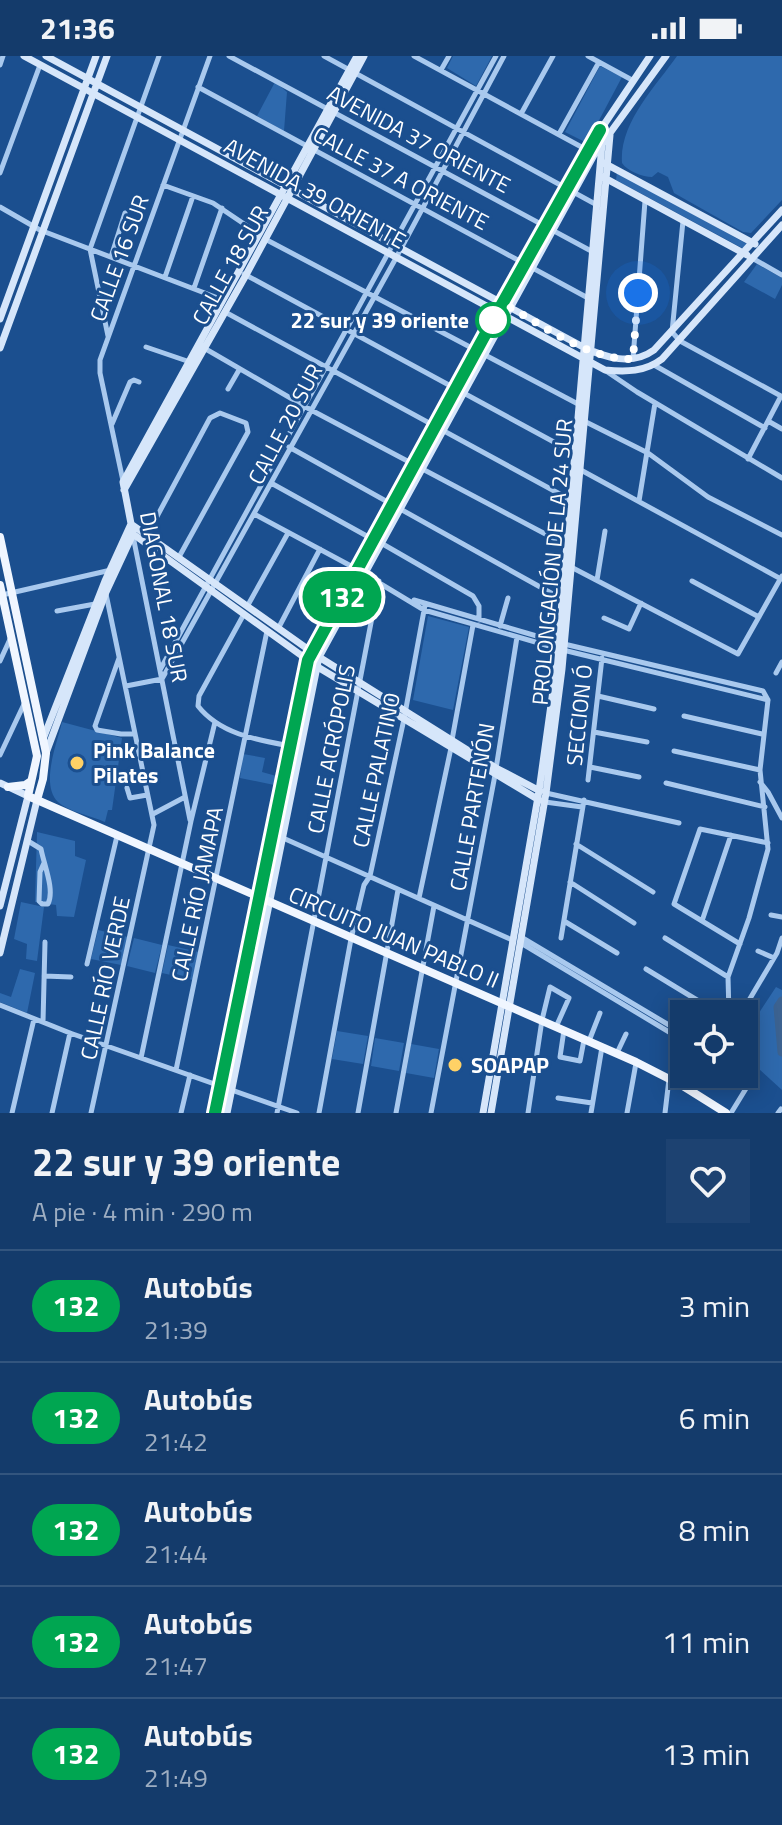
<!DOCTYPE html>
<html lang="es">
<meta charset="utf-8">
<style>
:root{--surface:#143b6b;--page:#1d4271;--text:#f1f3f6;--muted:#9dadc1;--line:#33557e}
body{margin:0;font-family:"Titillium Web",sans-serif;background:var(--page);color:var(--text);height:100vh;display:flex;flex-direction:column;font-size:30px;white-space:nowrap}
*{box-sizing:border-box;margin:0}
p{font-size:26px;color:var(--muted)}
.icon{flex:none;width:44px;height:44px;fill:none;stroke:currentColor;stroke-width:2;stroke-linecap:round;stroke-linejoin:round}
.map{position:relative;height:1057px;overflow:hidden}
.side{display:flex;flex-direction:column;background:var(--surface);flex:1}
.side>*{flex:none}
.badge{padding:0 16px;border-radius:26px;font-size:28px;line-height:52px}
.controls{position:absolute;left:670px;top:944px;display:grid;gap:16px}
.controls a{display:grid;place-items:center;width:88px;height:88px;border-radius:0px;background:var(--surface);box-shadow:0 4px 20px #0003,0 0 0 2px var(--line);font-size:40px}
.you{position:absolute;width:40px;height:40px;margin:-20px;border:6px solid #fff;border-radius:50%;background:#1a73e8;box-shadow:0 0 0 12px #1a73e833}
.map>.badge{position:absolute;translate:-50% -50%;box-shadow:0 0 0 4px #fff}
.round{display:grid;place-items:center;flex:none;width:84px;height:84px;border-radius:0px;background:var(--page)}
.headline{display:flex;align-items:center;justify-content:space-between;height:136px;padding:0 32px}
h1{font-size:38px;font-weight:700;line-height:60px}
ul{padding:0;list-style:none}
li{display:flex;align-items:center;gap:24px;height:112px;padding:0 32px;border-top:2px solid var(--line)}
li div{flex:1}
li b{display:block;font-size:30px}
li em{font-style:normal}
li .badge{min-width:88px;font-weight:700;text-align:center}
.status{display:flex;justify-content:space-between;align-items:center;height:56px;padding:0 40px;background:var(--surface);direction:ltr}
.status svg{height:22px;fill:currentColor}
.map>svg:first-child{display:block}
.green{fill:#2e69ad}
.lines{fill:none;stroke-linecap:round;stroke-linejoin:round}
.river{stroke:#3c6290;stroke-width:9}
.street{stroke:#a9c9ee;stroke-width:5}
.secondary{stroke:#d6e6fa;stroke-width:7}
.primary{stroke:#f0f6ff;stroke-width:8}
.line-casing{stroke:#fff;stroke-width:18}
.line{stroke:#00a651;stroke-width:12}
.walk{stroke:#fff;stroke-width:8;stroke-dasharray:0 14.4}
.stop-dot{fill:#fff;stroke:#00a651;stroke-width:4}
.poi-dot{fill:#ffd166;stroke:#1b4f8f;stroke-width:3}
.labels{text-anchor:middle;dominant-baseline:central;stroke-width:6;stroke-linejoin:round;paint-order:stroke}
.street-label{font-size:22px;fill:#fff;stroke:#1b4f8f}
.stop-label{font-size:22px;font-weight:bold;fill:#fff;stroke:#1b4f8f;text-anchor:end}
.poi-label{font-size:22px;font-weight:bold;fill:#fff;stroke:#1b4f8f;text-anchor:start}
</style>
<div class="status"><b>21:36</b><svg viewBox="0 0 49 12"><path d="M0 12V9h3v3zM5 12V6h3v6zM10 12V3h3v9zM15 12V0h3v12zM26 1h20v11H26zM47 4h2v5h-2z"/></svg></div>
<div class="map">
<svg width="782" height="1057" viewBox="0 0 782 1057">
<rect width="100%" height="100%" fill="#1b4f8f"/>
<path class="green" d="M453,0H492L476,30L447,12Z
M677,0H782V144L751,177L743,176L674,137L668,121L658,116L652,121C643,121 627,115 622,107C619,67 656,30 677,0Z
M600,10L622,21L587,87L565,76Z
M275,26L287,36L284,75L257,60Z
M617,116L747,188L744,193L616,124Z
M757,208L782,222V229L775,243L744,226Z
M428,560L469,571L453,654L413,644Z
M308,607L314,612L267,843L262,840Z
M62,666L122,682L112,754H108L105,766C92,760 69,756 58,746C40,728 57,688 62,666Z
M243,698L265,702L262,716L280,721L279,730L240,722Z
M37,776L75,785V800L86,804L74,861L57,860L56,849L35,846Z
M257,845L268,850L227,1057H215Z
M21,846L44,851L37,905L26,903L27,888L14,883Z
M98,874L128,881L121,909L91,903Z
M134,882L162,889L155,917L127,910Z
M168,889L199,896L193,924L162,917Z
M20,913L35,917L27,957L0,946V937L11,941Z
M776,931L782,934V1034L759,1013L751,969Z
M337,975L368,980L363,1008L332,1003Z
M375,982L404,987L399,1015L371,1010Z
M411,988L439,993L434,1022L406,1017Z"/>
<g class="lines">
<path class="river" d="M782,945L778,951L782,996"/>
<path class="street" d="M229,0L593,196
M324,0L597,149
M414,0L587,94
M588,0L632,24
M0,9L3,0
M441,14L449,0
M198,31L588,242
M521,58L553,0
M559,78L599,6
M0,117L40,9
M163,129L213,147L259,178
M0,151L40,174L223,244
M683,165L672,276L680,285L781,340
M265,183L578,348
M111,201L125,157
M752,202L782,219
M244,218L576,398
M165,221L193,140
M194,232L222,152
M225,256L569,443
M108,280L90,193L159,0
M146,291L190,306
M204,292L311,354L568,490
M633,303L645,145
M654,309L765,372
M606,315L637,336L782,422
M228,333L239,314
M584,365L648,397L708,441L782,479
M768,365L782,373
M112,368L130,326L134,324L139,326
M289,391L560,542
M748,403L781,340
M579,413L781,523
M123,425L100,317V304L210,0
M271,427L374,484
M639,445L655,347
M254,458L351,510L424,554L563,594L768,644
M147,479L210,362L220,357L246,367L248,376L179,501
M133,480L190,764
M381,487L473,540L479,550V564
M571,511L738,598L782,520
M597,524L605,475
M692,525L759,561
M2,539L111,514
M414,544L564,588L763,635L768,644
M248,549L288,477
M57,555L95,548
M244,558L199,640L198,650C220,678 257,684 290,690
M604,562L629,573L641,547
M500,570L508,542
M279,571L320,493
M119,602L95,670L97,674L121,678H135
M0,605L11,581
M160,614L496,0
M776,617L782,606
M126,630L162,623L396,202L504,0
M598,640L654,653
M684,660L762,678
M594,676L647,686
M452,684L473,569
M674,695L760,714
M0,699L25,646
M590,711L639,721
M588,724L602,602
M760,726L768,736L782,762
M666,727L765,751
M127,732L130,742L147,739
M546,737L679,767
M545,746L582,751
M153,758L185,741
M283,782L512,884
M28,785L41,793C44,809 55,834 48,848H42L39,845L40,816L44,807
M576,788L653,836
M570,826L634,867
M419,842L451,692
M771,859L782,861
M564,865L617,897
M702,865L731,779
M521,881L684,978
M561,882L584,744
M665,882L728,921
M521,887L684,985
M740,888L674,848L700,773L768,787
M758,895L774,902
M87,908L117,780
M646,913L720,958
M44,920L71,921
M0,949L70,977L297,1057
M729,958L728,921L749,862L768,793L760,714L768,644
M43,966L45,886
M564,974L560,1001L580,1005L584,984
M589,985L600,957
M617,997L626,978
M141,1002L191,765L215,666
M176,1014L267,575
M558,1042L592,1047
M12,1057L34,963
M52,1057L70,977
M91,1057L154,769L106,538
M181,1057L190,1019
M277,1057L379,525
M319,1057L351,883L364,829L370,820L404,663L425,549
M358,1057L398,834
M396,1057L434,850
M431,1057L495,719L517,581
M528,1057L542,964L550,931L569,942L556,971
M591,1057L602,991
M627,1057L636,1007
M665,1057L669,1023
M731,1057L750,1026L754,1013L745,951L777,897L782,882
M778,1057L781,1053"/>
<path class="secondary" d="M24,0L605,314C626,316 645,316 662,303L782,169
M46,0L583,291C606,302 632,310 654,294L782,154
M604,107L755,188
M603,121L747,199
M0,263L96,0
M0,292L107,0
M124,434L246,219L364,0
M131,468L319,601L496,712L540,735
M133,478L123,426L357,0
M133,478L316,610L539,744
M43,683L105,525L131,468
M46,697L106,536L133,478
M0,727L28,740L0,850
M0,897L37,744
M215,1057L308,604L587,94L650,0
M227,1057L319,601L594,99L666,0
M483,1057L539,735L556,613L602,88
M491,1057L546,737L562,613L610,79"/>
<path class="primary" d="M0,481L46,697L43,723L37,744
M0,529L37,700L28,740L636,1006L683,1030L726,1057
M8,731L25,729L31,725"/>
</g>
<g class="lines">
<g class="line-casing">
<path id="line" d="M215,1057L308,604L497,257L600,74"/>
</g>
<use href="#line" class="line"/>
<path class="walk" d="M493,264L497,257L503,261L509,251C546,271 589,304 633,303L638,237"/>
</g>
<circle class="stop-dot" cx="493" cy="264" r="16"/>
<g class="poi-dot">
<circle cx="77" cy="707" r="8"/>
<circle cx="455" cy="1009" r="8"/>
</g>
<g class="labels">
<g class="street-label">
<text transform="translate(419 83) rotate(28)">AVENIDA 37 ORIENTE</text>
<text transform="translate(401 122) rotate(28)">CALLE 37 A ORIENTE</text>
<text transform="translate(315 137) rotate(29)">AVENIDA 39 ORIENTE</text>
<text transform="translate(119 202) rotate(-70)">CALLE 16 SUR</text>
<text transform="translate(230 209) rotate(-61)">CALLE 18 SUR</text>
<text transform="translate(285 368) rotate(-62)">CALLE 20 SUR</text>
<text transform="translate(552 506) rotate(-85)">PROLONGACIÓN DE LA 24 SUR</text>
<text transform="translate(164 541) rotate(79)">DIAGONAL 18 SUR</text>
<text transform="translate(579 659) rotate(-84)">SECCION Ó</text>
<text transform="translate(331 693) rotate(-79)">CALLE ACRÓPOLIS</text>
<text transform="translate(376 714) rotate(-78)">CALLE PALATINO</text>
<text transform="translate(472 751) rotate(-80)">CALLE PARTENÓN</text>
<text transform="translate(197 838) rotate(-78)">CALLE RÍO JAMAPA</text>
<text transform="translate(394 881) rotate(23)">CIRCUITO JUAN PABLO II</text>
<text transform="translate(105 922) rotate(-78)">CALLE RÍO VERDE</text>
</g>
<g class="stop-label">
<text x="469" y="264">22 sur y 39 oriente</text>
</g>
<g class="poi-label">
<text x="93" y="694">Pink Balance<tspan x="93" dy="25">Pilates</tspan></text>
<text x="471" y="1009">SOAPAP</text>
</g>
</g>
</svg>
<div class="controls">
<a><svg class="icon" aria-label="locate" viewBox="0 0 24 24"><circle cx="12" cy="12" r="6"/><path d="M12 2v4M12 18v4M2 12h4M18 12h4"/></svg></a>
</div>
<div class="you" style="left:638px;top:237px"></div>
<b class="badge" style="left:342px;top:541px;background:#00a651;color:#fff">132</b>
</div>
<section class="side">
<div class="headline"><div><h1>22 sur y 39 oriente</h1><p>A pie · 4 min · 290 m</p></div><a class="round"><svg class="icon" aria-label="heart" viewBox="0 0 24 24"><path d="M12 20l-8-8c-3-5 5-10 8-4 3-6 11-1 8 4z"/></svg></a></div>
<ul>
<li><span class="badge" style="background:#00a651;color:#fff">132</span><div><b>Autobús</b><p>21:39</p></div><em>3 min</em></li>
<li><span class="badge" style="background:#00a651;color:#fff">132</span><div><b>Autobús</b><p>21:42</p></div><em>6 min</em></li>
<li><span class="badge" style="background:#00a651;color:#fff">132</span><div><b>Autobús</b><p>21:44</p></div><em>8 min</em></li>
<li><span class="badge" style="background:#00a651;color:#fff">132</span><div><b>Autobús</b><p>21:47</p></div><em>11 min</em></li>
<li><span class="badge" style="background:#00a651;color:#fff">132</span><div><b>Autobús</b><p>21:49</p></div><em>13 min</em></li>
</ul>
</section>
